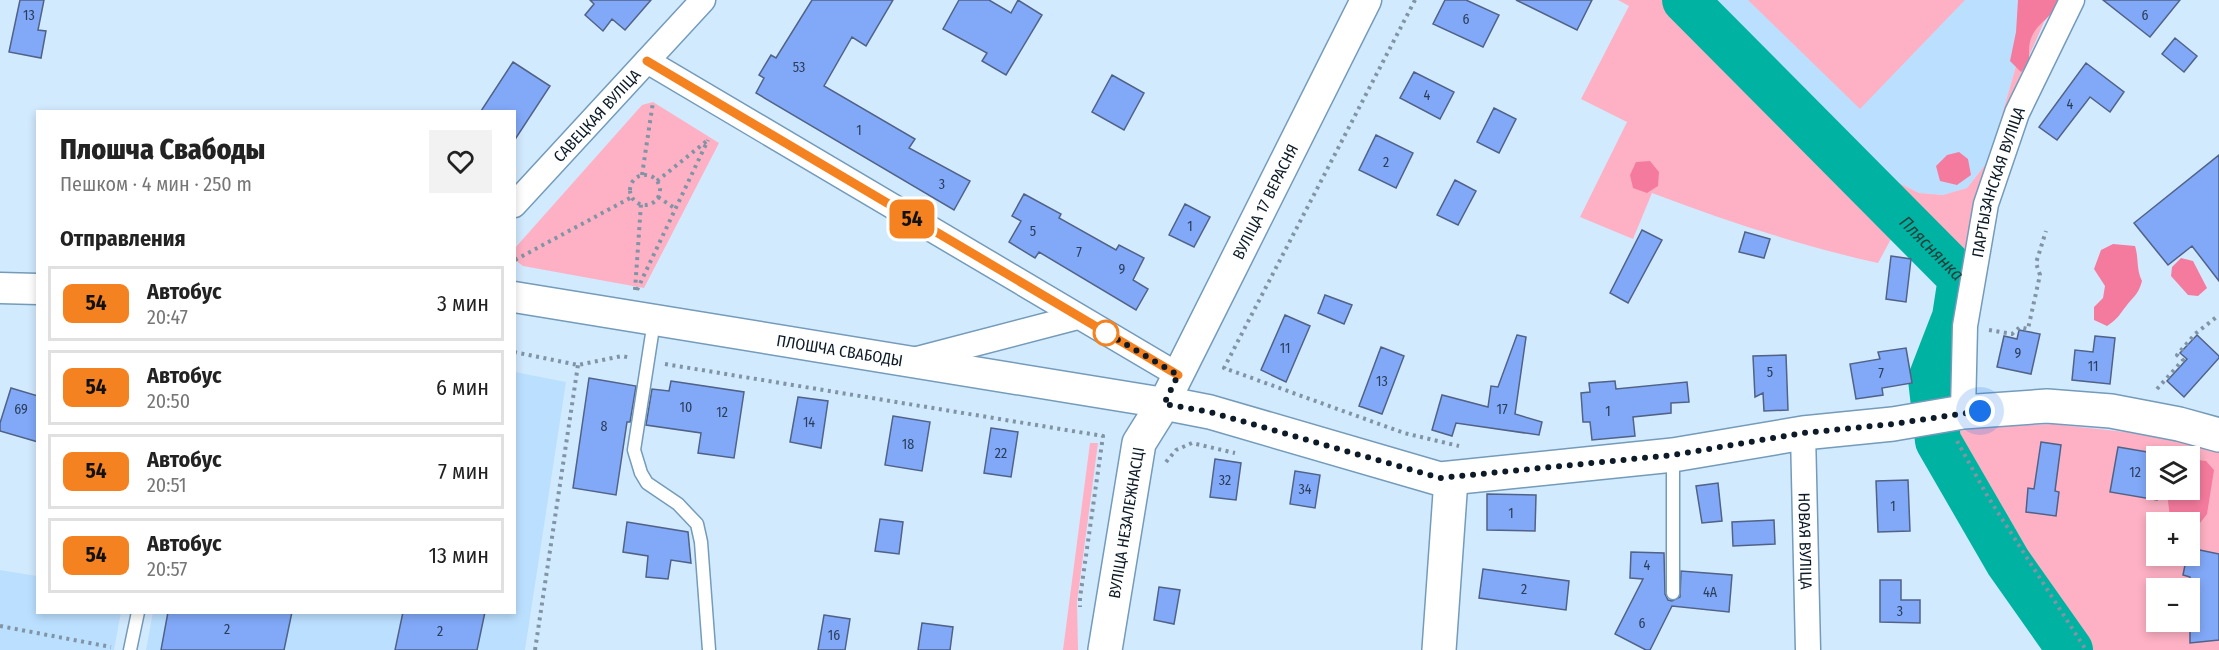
<!DOCTYPE html>
<html lang="ru">
<meta charset="utf-8">
<style>
:root{--surface:#fff;--page:#f2f2f2;--text:#222;--muted:#767676;--line:#e0e0e0}
body{margin:0;font-family:"Fira Sans Condensed",sans-serif;background:var(--page);color:var(--text);height:100vh;display:flex;flex-direction:column;font-size:22px;white-space:nowrap}
*{box-sizing:border-box;margin:0}
p{font-size:20px;color:var(--muted)}
.icon{flex:none;width:33px;height:33px;fill:none;stroke:currentColor;stroke-width:2;stroke-linecap:round;stroke-linejoin:round}
.map{position:relative;flex:1;overflow:hidden}
.panel{position:absolute;left:36px;top:110px;width:480px;height:504px;display:flex;flex-direction:column;background:var(--surface);border-radius:0px;box-shadow:0 3px 9px #0003}
.panel>*{flex:none}
.badge{padding:0 12px;border-radius:9px;font-size:21px;line-height:39px}
.controls{position:absolute;left:2146px;top:446px;display:grid;gap:12px}
.controls a{display:grid;place-items:center;width:54px;height:54px;border-radius:0px;background:var(--surface);box-shadow:0 3px 9px #0003;font-size:30px}
.you{position:absolute;width:30px;height:30px;margin:-15px;border:4px solid #fff;border-radius:50%;background:#1a73e8;box-shadow:0 0 0 9px #1a73e833}
.map>.badge{position:absolute;translate:-50% -50%;box-shadow:0 0 0 3px #fff}
h2{padding:0 24px;font-size:22px;line-height:54px}
.round{display:grid;place-items:center;flex:none;width:63px;height:63px;border-radius:0px;background:var(--page)}
.head{display:flex;align-items:center;justify-content:space-between;height:102px;padding:0 24px}
h1{font-size:28px;font-weight:800;line-height:45px}
ul{padding:0;list-style:none}
li{display:flex;align-items:center;gap:18px;height:75px;margin:0 12px 9px;padding:0 12px;border:3px solid var(--line);border-radius:0px}
li div{flex:1}
li b{display:block;font-size:22px}
li em{font-style:normal}
li .badge{min-width:66px;font-weight:700;text-align:center}
.map>svg:first-child{display:block}
.built{fill:#bbe0ff}
.green{fill:#feb1c4;fill-rule:evenodd}
.forest{fill:#f57b9e}
.lines{fill:none;stroke-linecap:round;stroke-linejoin:round}
.river{stroke:#00b2a1;stroke-width:46}
.building{fill:#82a9f8;stroke:#506287;stroke-width:1.5}
.service-casing{stroke:#749bba;stroke-width:15}
.minor-casing{stroke:#749bba;stroke-width:27}
.tertiary-casing{stroke:#749bba;stroke-width:33}
.secondary-casing{stroke:#749bba;stroke-width:36}
.path{stroke:#8094a5;stroke-width:4;stroke-dasharray:3 4.5;stroke-linecap:butt}
.service{stroke:#fff;stroke-width:12}
.minor{stroke:#fff;stroke-width:24}
.tertiary{stroke:#fff;stroke-width:30}
.secondary{stroke:#fff;stroke-width:33}
.line-casing{stroke:#fff;stroke-width:14}
.line{stroke:#f58220;stroke-width:9}
.walk{stroke:#0c1b27;stroke-width:6;stroke-dasharray:0 10.8}
.stop-dot{fill:#fff;stroke:#f58220;stroke-width:3}
.labels{text-anchor:middle;dominant-baseline:central;stroke-width:4.5;stroke-linejoin:round;paint-order:stroke}
.number-label{font-size:14px;fill:#2a3e5b}
.street-label{font-size:16px;fill:#0c1b27;stroke:#d2eafe}
.water-label{font-size:18px;font-style:italic;fill:#24423d;stroke:#d2eafe}
</style>
<div class="map">
<svg width="2219" height="650" viewBox="0 0 2219 650">
<rect width="100%" height="100%" fill="#d2eafe"/>
<path class="built" d="M1705,0H2035L1989,160L1967,188L1944,195L1919,193L1883,175Z
M515,372L566,382L525,650H146L153,612H514Z
M0,570L37,576L38,612H121L114,650H0Z"/>
<path class="green" d="M1618,0H1705L1883,175L1919,193L1943,195L1967,188L1989,160L2035,0H2061L2044,22L2009,102L1982,188L1955,378L1947,391L1933,395L1931,379L1955,317L1961,278L1930,247L1891,239L1878,263C1801,246 1726,221 1652,193L1633,239L1580,217L1627,122L1581,99L1629,6Z
M1748,0H1965L1860,109Z
M653,102L719,143L644,288L523,266L515,260V248L642,105Z
M2052,424L2154,435L2219,450V650H2070L2008,562L1938,441L1937,435L1984,427ZM2157,456H2190V489H2157ZM2157,522H2190V555H2157ZM2157,588H2190V621H2157Z
M1090,443H1098L1077,602L1078,650H1063Z"/>
<path class="forest" d="M2018,0H2061C2047,26 2024,25 2030,63L2021,72L2010,61L2016,32Z
M1959,152L1968,159L1971,175L1957,185L1940,181L1936,166L1947,155Z
M1650,161L1659,172L1658,186L1647,193L1633,188L1630,175L1636,162Z
M2113,244L2135,246C2139,259 2136,269 2142,281C2138,295 2135,295 2127,305C2118,316 2120,317 2107,326L2094,320V307L2103,298L2105,286L2094,269L2101,250Z
M2181,258L2193,261L2207,288L2198,296L2188,295L2171,276L2172,267Z
M2190,459L2206,461L2214,470L2207,514L2200,523L2170,518L2168,501L2170,489H2190Z"/>
<g class="lines">
<path class="river" id="s1" d="M1685,0L1961,278L1955,317L1931,379L1938,441L2008,562L2070,650"/>
</g>
<path class="building" d="M20,0H44L38,30L46,31L41,58L9,52Z
M590,0H651L625,30L612,19L603,31L585,15L594,4Z
M812,0H893L866,46L852,37L824,86L915,139L909,148L970,181L954,210L756,93L764,78L759,75L771,55L776,58Z
M959,0H989L1011,13L1018,0L1042,15L1006,75L982,61L987,53L943,29Z
M1445,0H1466L1499,15L1483,47L1433,24Z
M1516,0H1592L1577,30Z
M2103,0H2180L2150,37Z
M2175,38L2197,56L2184,72L2162,54Z
M513,62L550,86L514,141V111H481Z
M2086,63L2124,92L2110,112L2090,97L2057,140L2039,127Z
M1414,72L1454,92L1440,119L1400,98Z
M1112,75L1144,93L1124,130L1092,112Z
M1494,108L1516,119L1499,153L1477,142Z
M1376,135L1413,153L1396,188L1359,170Z
M2219,155V281L2192,246L2168,265L2134,223Z
M1455,180L1476,191L1458,225L1437,215Z
M1024,194L1061,214L1059,218L1116,250L1119,245L1144,258L1133,280L1148,289L1136,310L1039,252L1035,258L1009,242L1021,221L1012,216Z
M1185,204L1210,217L1194,247L1169,235Z
M1642,230L1662,240L1628,303L1610,293Z
M1745,232L1770,239L1764,258L1739,252Z
M1891,256L1911,259L1906,302L1886,299Z
M1325,295L1352,305L1344,324L1318,313Z
M1285,315L1310,326L1286,382L1261,370Z
M2019,330L2040,334L2031,374L1997,367L2004,336L2017,339Z
M1517,335L1526,337L1515,414L1542,422L1539,435L1456,423L1452,436L1432,430L1442,395L1488,407L1491,386L1498,387Z
M2197,335L2219,356V358L2184,397L2167,381L2187,359L2180,353Z
M2095,336L2115,338L2110,384L2072,380L2075,350L2093,352Z
M1381,347L1404,356L1382,414L1359,406Z
M1906,348L1912,383L1882,388L1883,395L1856,399L1850,364L1880,359L1878,352Z
M1786,355L1788,410L1764,411L1763,393L1755,397L1753,356Z
M589,378L636,386L630,422H627L616,495L573,488Z
M671,381L744,392L734,458L698,453L701,433L646,425L652,389L669,391Z
M1615,381L1616,389L1687,382L1689,402L1671,403V413L1633,417L1635,436L1592,440L1590,422H1583L1581,393L1590,392L1589,383Z
M11,388L38,396V442L0,431V423Z
M798,397L828,401L821,448L790,442Z
M893,416L930,422L922,471L885,465Z
M991,428L1018,432L1011,477L984,473Z
M2041,442L2061,445L2055,491L2059,492L2056,516L2026,512L2028,488L2034,489Z
M2118,447L2165,455L2157,456V489H2159L2157,500L2110,492Z
M1215,459L1241,463L1236,500L1210,497Z
M1295,471L1320,475L1315,508L1290,504Z
M1908,480L1910,531L1878,532L1876,481Z
M1718,483L1722,521L1702,523L1696,486Z
M1487,494L1536,495L1535,531L1487,530Z
M880,519L903,522L899,554L875,551Z
M1774,520L1775,544L1733,546L1732,522Z
M627,522L688,532L691,563L671,560L668,579L646,577L648,556L623,552Z
M2190,548L2219,554V640L2190,643V577L2183,575L2187,555H2190Z
M1631,552L1664,553L1665,594L1668,600L1672,601L1680,597L1681,571L1732,575L1729,612L1672,606L1650,650H1646L1615,634L1643,579L1630,578Z
M1483,569L1569,581L1566,610L1479,598Z
M1880,580H1901V600H1920V623L1880,622Z
M1159,587L1180,590L1174,624L1154,620Z
M168,612H292L284,650H161Z
M403,612H485L477,650H395Z
M824,615L850,619L845,650H818Z
M922,623L953,627L950,650H918Z"/>
<g class="lines">
<g class="service-casing">
<path id="service" d="M654,321L634,450L641,473L647,483L678,504L697,524L701,542L709,650
M1673,593V456
M130,650L138,612"/>
</g>
<g class="minor-casing">
<g id="minor">
<path d="M647,61L1178,375"/>
<path id="s2" d="M514,205L703,0"/>
<path d="M913,360L1078,317"/>
<path id="s3" d="M1963,412L1965,326L1986,204L2017,113L2072,0"/>
<path id="s4" d="M1803,433L1808,650"/>
</g>
</g>
<g class="tertiary-casing">
<g id="tertiary">
<path d="M0,288L38,289"/>
<path id="s5" d="M514,297L1164,403L1366,0"/>
</g>
</g>
<g class="secondary-casing">
<g id="secondary">
<path id="s6" d="M1105,650L1139,443L1164,403L1210,412L1440,479L1673,455L1803,433L1893,424L1963,412L2047,406L2111,411L2179,424L2219,435"/>
<path d="M1439,650L1451,479"/>
</g>
</g>
<path class="path" d="M1415,0L1224,368L1404,433L1459,446
M642,175L653,102
M630 190a15 15 0 1 1 30 0a15 15 0 1 1-30 0Z
M657,181L708,140
M658,197L676,209
M515,260L632,197
M635,290L641,204
M637,290L708,140
M1989,330L2012,334L2020,327L2028,329L2040,275L2036,263L2046,231
M514,352L578,365L622,356L631,358
M665,364L1103,436L1080,598V607
M2157,389L2183,360L2177,355L2195,334L2219,315
M1957,441L1988,497L2086,650
M1166,462L1176,450L1192,443L1235,453
M0,626L111,647
M535,650L578,365"/>
<use href="#service" class="service"/>
<use href="#minor" class="minor"/>
<use href="#tertiary" class="tertiary"/>
<use href="#secondary" class="secondary"/>
</g>
<g class="lines">
<g class="line-casing">
<path id="line" d="M647,61L1178,375"/>
</g>
<use href="#line" class="line"/>
<path class="walk" d="M1106,333L1098,328L1178,375L1164,404L1210,412L1440,478L1673,455L1803,433L1893,424L1980,411"/>
</g>
<circle class="stop-dot" cx="1106" cy="333" r="12"/>
<g class="labels">
<g class="number-label">
<text x="29" y="15">13</text>
<text x="2145" y="15">6</text>
<text x="1466" y="19">6</text>
<text x="799" y="67">53</text>
<text x="1427" y="95">4</text>
<text x="2070" y="104">4</text>
<text x="859" y="130">1</text>
<text x="1386" y="162">2</text>
<text x="942" y="184">3</text>
<text x="1190" y="226">1</text>
<text x="1033" y="231">5</text>
<text x="1079" y="252">7</text>
<text x="1122" y="269">9</text>
<text x="1285" y="348">11</text>
<text x="2018" y="353">9</text>
<text x="2093" y="366">11</text>
<text x="1770" y="372">5</text>
<text x="1881" y="373">7</text>
<text x="1382" y="381">13</text>
<text x="686" y="407">10</text>
<text x="21" y="409">69</text>
<text x="1502" y="409">17</text>
<text x="1608" y="411">1</text>
<text x="722" y="412">12</text>
<text x="809" y="422">14</text>
<text x="604" y="426">8</text>
<text x="908" y="444">18</text>
<text x="1001" y="453">22</text>
<text x="2135" y="472">12</text>
<text x="1225" y="480">32</text>
<text x="1305" y="489">34</text>
<text x="1893" y="506">1</text>
<text x="1511" y="513">1</text>
<text x="1647" y="565">4</text>
<text x="1524" y="589">2</text>
<text x="1710" y="592">4А</text>
<text x="1900" y="611">3</text>
<text x="1642" y="623">6</text>
<text x="227" y="629">2</text>
<text x="440" y="631">2</text>
<text x="834" y="635">16</text>
</g>
<g class="street-label">
<text stroke="none"><textPath href="#s2" startOffset="122">САВЕЦКАЯ ВУЛІЦА</textPath></text>
<text stroke="none"><textPath href="#s3" startOffset="234">ПАРТЫЗАНСКАЯ ВУЛІЦА</textPath></text>
<text stroke="none"><textPath href="#s5" startOffset="884">ВУЛІЦА 17 ВЕРАСНЯ</textPath></text>
<text stroke="none"><textPath href="#s5" startOffset="330">ПЛОШЧА СВАБОДЫ</textPath></text>
<text stroke="none"><textPath href="#s6" startOffset="129">ВУЛІЦА НЕЗАЛЕЖНАСЦІ</textPath></text>
<text stroke="none"><textPath href="#s4" startOffset="108">НОВАЯ ВУЛІЦА</textPath></text>
</g>
<g class="water-label">
<text stroke="none"><textPath href="#s1" startOffset="350">Пляснянка</textPath></text>
</g>
</g>
</svg>
<div class="controls">
<a><svg class="icon" aria-label="layers" viewBox="0 0 24 24"><path d="M12 4l9 5-9 5-9-5zM3 14l9 5 9-5"/></svg></a>
<a>+</a>
<a>−</a>
</div>
<div class="you" style="left:1980px;top:411px"></div>
<b class="badge" style="left:912px;top:219px;background:#f58220;color:#111">54</b>
<section class="panel">
<div class="head"><div><h1>Плошча Свабоды</h1><p>Пешком · 4 мин · 250 m</p></div><a class="round"><svg class="icon" aria-label="heart" viewBox="0 0 24 24"><path d="M12 20l-8-8c-3-5 5-10 8-4 3-6 11-1 8 4z"/></svg></a></div>
<h2>Отправления</h2>
<ul>
<li><span class="badge" style="background:#f58220;color:#111">54</span><div><b>Автобус</b><p>20:47</p></div><em>3 мин</em></li>
<li><span class="badge" style="background:#f58220;color:#111">54</span><div><b>Автобус</b><p>20:50</p></div><em>6 мин</em></li>
<li><span class="badge" style="background:#f58220;color:#111">54</span><div><b>Автобус</b><p>20:51</p></div><em>7 мин</em></li>
<li><span class="badge" style="background:#f58220;color:#111">54</span><div><b>Автобус</b><p>20:57</p></div><em>13 мин</em></li>
</ul>
</section>
</div>
